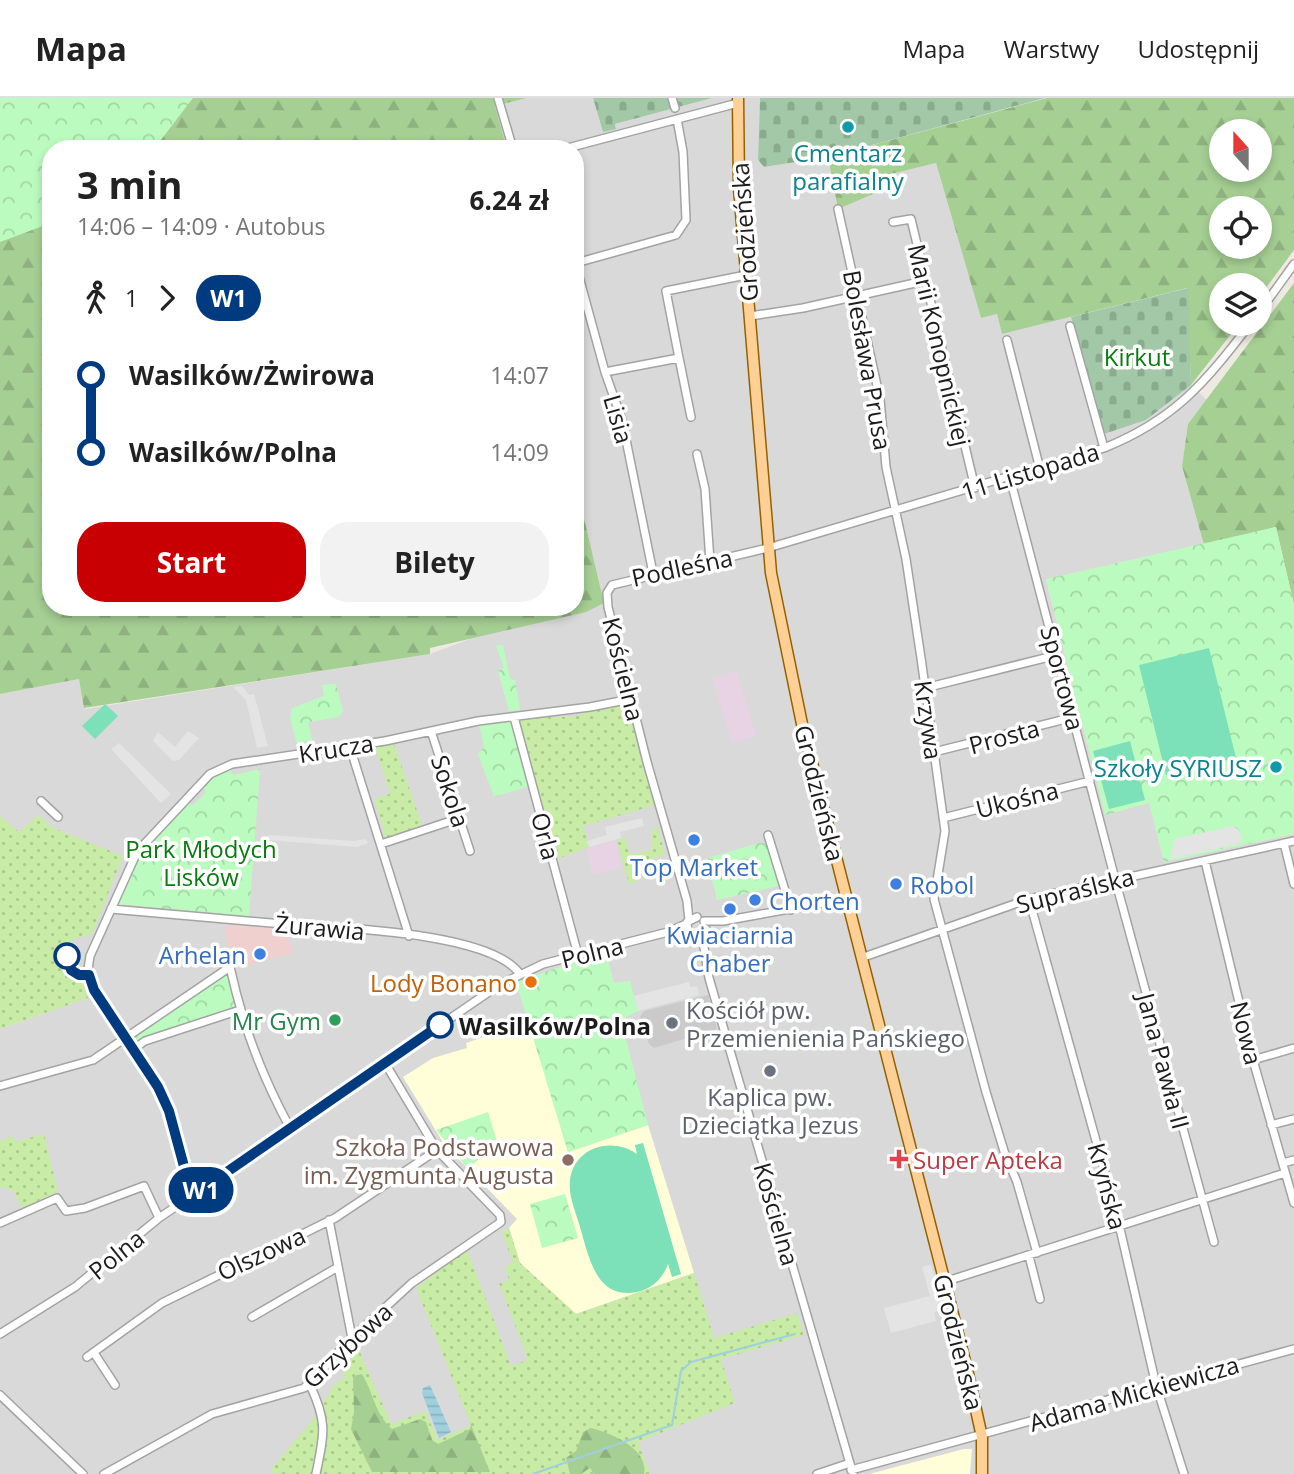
<!DOCTYPE html>
<html lang="pl">
<meta charset="utf-8">
<style>
:root{--surface:#fff;--page:#f2f2f2;--text:#222;--muted:#767676;--line:#e0e0e0;--accent:#c80003}
body{margin:0;font-family:"Open Sans",sans-serif;background:var(--page);color:var(--text);height:100vh;display:flex;flex-direction:column;font-size:26px;white-space:nowrap}
*{box-sizing:border-box;margin:0}
p{font-size:23px;color:var(--muted)}
.icon{flex:none;width:38px;height:38px;fill:none;stroke:currentColor;stroke-width:2;stroke-linecap:round;stroke-linejoin:round}
.map{position:relative;flex:1;overflow:hidden}
.sheet{position:absolute;left:42px;top:42px;width:542px;height:476px;display:flex;flex-direction:column;background:var(--surface);border-radius:28px;box-shadow:0 4px 10px #0003}
.sheet>*{flex:none}
.badge{padding:0 14px;border-radius:23px;font-size:24px;line-height:46px}
.needle{width:46px;rotate:339deg}
.fabs{position:absolute;left:1209px;top:21px;display:grid;gap:14px}
.fabs a{display:grid;place-items:center;width:63px;height:63px;border-radius:50%;background:var(--surface);box-shadow:0 4px 10px #0003;font-size:35px}
.map>.badge{position:absolute;translate:-50% -50%;box-shadow:0 0 0 4px #fff}
.legs{display:flex;align-items:center;gap:10px;height:77px;padding:0 35px;font-size:23px}
.legs p{margin-inline-start:auto}
.summary{display:flex;align-items:center;justify-content:space-between;height:119px;padding:0 35px}
h1{font-size:38px;font-weight:700;line-height:52px}
.button{display:flex;gap:14px;margin-top:auto;padding:14px 35px}
.button a{flex:1;height:80px;border-radius:28px;background:var(--accent);color:#fff;font-size:28px;font-weight:700;line-height:80px;text-align:center}
.button a+a{background:var(--page);color:var(--text)}
ul{padding:0 35px;list-style:none}
li{display:flex;align-items:center;gap:24px;height:77px;font-size:26px}
li i{display:grid;place-items:center;width:10px;height:100%;margin:0 9px;background:currentColor}
li i::after{content:'';width:18px;height:18px;margin:-9px;border:5px solid;border-radius:50%;background:var(--surface)}
li p{margin-inline-start:auto}
li:first-child i{background:linear-gradient(#0000 50%,currentColor 0)}
li:last-child i{background:linear-gradient(currentColor 50%,#0000 0)}
header{display:flex;align-items:center;gap:42px;box-sizing:border-box;height:98px;padding:0 35px;background:var(--surface);border-bottom:2px solid var(--line)}
header strong{font-size:33px}
nav{display:flex;gap:38px;margin-inline-start:auto;font-size:24px}
.map>svg:first-child{display:block}
.residential{fill:#dad9d9}
.commercial{fill:#f0d0cf}
.industrial{fill:#e7d3e4}
.education{fill:#fffed9}
.religious{fill:#cacaca}
.grass{fill:url(#grass-dots)}
.forest{fill:url(#forest-firs);fill-rule:evenodd}
.cemetery{fill:url(#cemetery-stones)}
.park{fill:url(#park-crowns)}
.pitch{fill:#7ce0b8}
.parking{fill:#e4e4e4}
.water{fill:url(#water-rules)}
.lines{fill:none;stroke-linecap:round;stroke-linejoin:round}
.stream{stroke:#a0d0dd;stroke-width:2}
.minor-casing{stroke:#a3a3a3;stroke-width:10}
.major-casing{stroke:#946100;stroke-width:13}
.minor{stroke:#fff;stroke-width:7}
.major{stroke:#fed096;stroke-width:10}
.line-1-casing{stroke:#fff;stroke-width:16}
.line-1{stroke:#003b80;stroke-width:10}
.culture-dot{fill:#0f9aa8;stroke:#fff;stroke-width:2.5}
.shop-dot{fill:#3f7fe0;stroke:#fff;stroke-width:2.5}
.stop-1-dot{fill:#fff;stroke:#003b80;stroke-width:3.5}
.food-dot{fill:#e8710a;stroke:#fff;stroke-width:2.5}
.leisure-dot{fill:#2e9e5b;stroke:#fff;stroke-width:2.5}
.worship-dot{fill:#6b7280;stroke:#fff;stroke-width:2.5}
.health-dot{fill:#e0444e;stroke:#fff;stroke-width:2.5}
.education-dot{fill:#8d6e63;stroke:#fff;stroke-width:2.5}
.labels{text-anchor:middle;dominant-baseline:central;stroke-width:7;stroke-linejoin:round;paint-order:stroke}
.culture-label{font-size:24px;fill:#0d838f;stroke:#fff}
.street-label{font-size:24px;fill:#1c1c1c;stroke:#fff}
.park-label{font-size:24px;fill:#087c10;stroke:#fff}
.shop-label{font-size:24px;fill:#366cbe;stroke:#fff}
.food-label{font-size:24px;fill:#c56008;stroke:#fff;text-anchor:end}
.worship-label{font-size:24px;fill:#5b616d;stroke:#fff;text-anchor:start}
.leisure-label{font-size:24px;fill:#27864d;stroke:#fff;text-anchor:end}
.stop-label{font-size:24px;font-weight:bold;fill:#1c1c1c;stroke:#fff;text-anchor:start}
.education-label{font-size:24px;fill:#785e54;stroke:#fff;text-anchor:end}
.health-label{font-size:24px;fill:#be3a42;stroke:#fff;text-anchor:start}
</style>
<header>
<strong>Mapa</strong>
<nav><a>Mapa</a><a>Warstwy</a><a>Udostępnij</a></nav>
</header>
<div class="map">
<svg width="1294" height="1376" viewBox="0 0 1294 1376">
<defs>
<pattern id="grass-dots" width="8" height="8" patternUnits="userSpaceOnUse" patternTransform="scale(1.75)"><rect width="8" height="8" fill="#c8eba5"/><path d="M2 2h.1M6 6h.1" fill="none" stroke="#abc98d" stroke-width="1.8" stroke-linecap="round"/></pattern>
<pattern id="forest-firs" width="22" height="20" patternUnits="userSpaceOnUse" patternTransform="scale(1.75)"><rect width="22" height="20" fill="#a6cf94"/><path d="M5 1l3.5 6h-7zM16 11l3.5 6h-7z" fill="#8eb17f"/></pattern>
<pattern id="cemetery-stones" width="16" height="16" patternUnits="userSpaceOnUse" patternTransform="scale(1.75)"><rect width="16" height="16" fill="#a2c8a7"/><path d="M2 7V4a2 2 0 0 1 4 0v3zM10 15v-3a2 2 0 0 1 4 0v3z" fill="#8bab8f"/></pattern>
<pattern id="park-crowns" width="20" height="18" patternUnits="userSpaceOnUse" patternTransform="scale(1.75)"><rect width="20" height="18" fill="#bcfbc0"/><path d="M2 6a3 3 0 1 1 6 0M12 15a3 3 0 1 1 6 0" fill="none" stroke="#a1d7a4"/></pattern>
<pattern id="water-rules" width="6" height="5" patternUnits="userSpaceOnUse" patternTransform="scale(1.75)"><rect width="6" height="5" fill="#a0d0dd"/><path d="M0 2.5h6" fill="none" stroke="#89b2bd"/></pattern>
</defs>
<rect width="100%" height="100%" fill="#eeeae1"/>
<path class="residential" d="M527,0H593L603,34L616,30L615,26L712,0H760L758,62L764,69L828,59L838,111L887,89L883,78L936,65L981,220L997,216L1002,236L1071,219L1104,336L1146,322L1191,287L1207,302L1188,326L1182,368L1204,447L1046,482L1068,567L1150,705L1164,763L1294,736V1376H0V931L88,900L84,886L0,835V596L79,581L85,611L430,556L478,538L604,505L576,386V51H507L495,8Z"/>
<path class="commercial" d="M232,825L288,831L293,855L234,871L224,830Z"/>
<path class="industrial" d="M737,573L756,638L732,645L712,580Z
M615,742L622,769L593,777L586,750Z"/>
<path class="education" d="M530,923L568,1054L648,1027L694,1175L576,1216L520,1165L509,1130L517,1121L444,1046L403,979L433,960L467,950L466,945Z
M964,1351H972L970,1376H869Z"/>
<path class="religious" d="M708,897L717,931L654,950L649,946L640,919L644,913Z"/>
<path class="grass" d="M620,603L632,605L659,706L583,728L589,749L557,761L520,625L514,619H573Z
M394,646L423,730L388,741L381,736L384,733L374,701L390,696L375,648Z
M38,717L53,730L123,758L92,836L74,841L61,851L65,875L84,886L88,900L0,931V718L19,734Z
M658,730L665,756L634,768L637,783L629,786L617,743L625,739L630,757L651,752V731Z
M44,1036L58,1094L22,1110L13,1092L0,1089V1043L13,1038L15,1044Z
M509,1130L520,1165L576,1216L694,1175L714,1240L797,1215L804,1237L721,1261L735,1305L638,1344L650,1376H273L271,1371L317,1317L334,1287L345,1279L338,1263L355,1243L391,1326L425,1313L438,1342L471,1327L416,1190L467,1151L511,1268L528,1262L499,1185L509,1182L505,1169L513,1165L502,1134Z"/>
<path class="forest" d="M0,0H527L495,8L507,51H51V509H576V386L604,505L586,514L430,550V556L84,610L79,581L0,596Z
M1047,0H1294V152L1260,198V187H1222V226H1239L1191,287L1187,190L1002,236L997,216L981,220L936,65L883,78L887,90L838,111L828,59ZM1222,33H1260V72H1222ZM1222,110H1260V149H1222Z
M1294,185V507L1276,429L1204,447L1182,368L1188,326Z
M362,1276C373,1294 375,1316 392,1331L420,1321L426,1324L432,1342L438,1346L470,1331L471,1327L490,1374H372L351,1331L354,1314L353,1278Z
M591,1330C610,1335 649,1350 644,1376H594L590,1370L581,1376H570L566,1360L576,1353L583,1334Z"/>
<path class="cemetery" d="M593,0H712L615,26L616,31L603,34Z
M760,0H1045L828,59L764,69L758,62Z
M1188,190L1191,287L1146,322L1104,336L1071,219Z"/>
<path class="park" d="M0,0H193L154,51H51V125L0,144Z
M1276,429L1294,507V736L1164,764L1149,705L1105,717L1046,481Z
M503,547L510,581L515,582L520,612L509,613L498,573L504,570L496,548Z
M336,586L343,613L339,619L308,624L312,642L297,646L290,620L292,610L324,598L322,587Z
M512,623L533,687L494,699L478,656L484,649L479,626Z
M230,671L233,677L260,671L249,818L117,806L138,759L188,705L193,707L206,694L203,690L218,675Z
M763,744L768,748L783,787L717,802L707,760Z
M607,858L614,885L630,883L638,913L621,922L648,1027L568,1054L516,884L580,862Z
M229,873L238,911L135,945L134,940Z
M488,1014L497,1043L468,1071L436,1032Z
M565,1096L578,1140L542,1150L530,1106Z"/>
<path class="pitch" d="M1209,550L1236,660L1166,677L1139,567Z
M105,606L118,618L95,641L82,628Z
M1130,643L1145,702L1109,711L1093,653Z
M643,1045L681,1176L672,1179L668,1166C663,1180 652,1191 637,1194C596,1202 589,1159 580,1129C576,1114 568,1098 570,1082C574,1049 612,1038 637,1056L635,1047Z"/>
<path class="parking" d="M242,588L249,597L254,596L268,648L257,650L246,602L233,589Z
M188,633L199,640L179,662L173,663L153,643L158,634L175,649Z
M119,645L171,696L161,705L111,651Z
M642,720L644,728L620,734L621,740L589,749L587,743L607,737L605,729Z
M1233,728L1239,732L1242,742L1238,746L1170,761L1175,741Z
M268,737L353,743L366,741L368,745L357,749L267,742Z
M689,884L690,889L697,888L699,897L638,913L634,898Z
M931,1167L943,1211L934,1214L936,1223L891,1235L884,1210L930,1198L922,1169Z"/>
<path class="water" d="M430,1287L451,1334L439,1340L422,1295L423,1290Z"/>
<g class="lines">
<path class="stream" d="M533,1376L672,1327L681,1273L691,1264L795,1236"/>
<g class="minor-casing">
<path id="minor" d="M498,0L513,51
M672,0L675,10
M564,51L738,5
M838,111L880,301L886,369L906,461L921,560L945,733L934,801L986,994L1004,1053L1017,1084L1037,1155
M893,124L911,121L975,390
M576,165L676,137L686,122L683,54L677,21
M576,168L605,274L622,322L653,475
M1260,213L1294,166
M750,218L803,210L924,183
M1070,228L1104,350
M1007,242L1040,371
M679,260L691,319
M605,274L679,260L666,193L746,177
M697,356L705,391L710,463
M1010,380L1115,781L1214,1144
M925,590L1057,557
M514,619L578,857
M431,633L470,753
M350,649L409,838
M934,654L1074,619
M41,703L58,719
M943,720L1090,683
M768,737L791,812
M1284,745L1294,786
M381,746L460,720
M1205,763L1253,962L1294,1105
M1029,801L1118,1122L1156,1287L1184,1376
M111,811C168,816 226,821 283,826C335,830 490,833 520,876
M697,819L687,824L688,835L699,839L706,831
M689,822L687,803L647,664L608,509L607,495L612,487L768,450L1104,350C1174,322 1205,285 1250,226
M704,823H723L846,801
M702,837L709,880L853,1376
M861,860L1029,801L1294,743
M135,950L145,943L240,912
M1253,962L1294,950
M0,988L93,962L230,869C243,928 261,976 290,1030
M1271,1027L1294,1021
M1283,1065L1294,1062
M192,1098L169,1013L135,950L94,892L88,871L90,858L137,754L210,676L232,666L385,643L478,623L590,609L631,601
M329,1122L352,1240
M0,1125L57,1100L66,1113L85,1110L144,1088L159,1120
M1029,1158L1040,1201
M944,1184L1285,1075
M252,1219L338,1169
M0,1236L75,1189L159,1120L499,887L543,866L668,834L686,826
M94,1255L115,1287
M87,1259L162,1205L335,1120L437,1052
M310,1287C328,1325 324,1336 316,1376
M0,1297L83,1376
M851,1372L1294,1251
M104,1376L212,1316L304,1290L352,1240L412,1185L501,1124L500,1117L437,1052L385,965
M817,1376L850,1365"/>
</g>
<g class="major-casing">
<path id="major" d="M738,0L739,90L771,475L802,626L967,1271L982,1339V1376"/>
</g>
<use href="#minor" class="minor"/>
<use href="#major" class="major"/>
</g>
<g class="lines">
<g class="line-1-casing">
<path id="line-1" d="M67,858L71,872L79,877H89L94,892L158,989L169,1013L192,1098L440,927"/>
</g>
<use href="#line-1" class="line-1"/>
</g>
<g class="culture-dot">
<circle cx="848" cy="29" r="7"/>
<circle cx="1276" cy="669" r="7"/>
</g>
<g class="shop-dot">
<circle cx="694" cy="742" r="7"/>
<circle cx="896" cy="786" r="7"/>
<circle cx="755" cy="802" r="7"/>
<circle cx="730" cy="811" r="7"/>
<circle cx="260" cy="856" r="7"/>
</g>
<g class="stop-1-dot">
<circle cx="67" cy="858" r="12"/>
<circle cx="440" cy="927" r="12"/>
</g>
<circle class="food-dot" cx="531" cy="884" r="7"/>
<circle class="leisure-dot" cx="335" cy="922" r="7"/>
<g class="worship-dot">
<circle cx="672" cy="925" r="7"/>
<circle cx="770" cy="973" r="7"/>
</g>
<path class="health-dot" d="M895.5 1050.5h7v7h7v7h-7v7h-7v-7h-7v-7h7z"/>
<circle class="education-dot" cx="568" cy="1062" r="7"/>
<g class="labels">
<g class="culture-label">
<text x="848" y="54">Cmentarz<tspan x="848" dy="28">parafialny</tspan></text>
<text x="1262" y="669" text-anchor="end">Szkoły SYRIUSZ</text>
</g>
<g class="street-label">
<text transform="translate(744 134) rotate(-94)">Grodzieńska</text>
<text transform="translate(940 247) rotate(77)">Marii Konopnickiej</text>
<text transform="translate(868 262) rotate(80)">Bolesława Prusa</text>
<text transform="translate(619 321) rotate(74)">Lisia</text>
<text transform="translate(1030 373) rotate(-17)">11 Listopada</text>
<text transform="translate(682 469) rotate(-12)">Podleśna</text>
<text transform="translate(624 571) rotate(76)">Kościelna</text>
<text transform="translate(1063 580) rotate(75)">Sportowa</text>
<text transform="translate(929 622) rotate(82)">Krzywa</text>
<text transform="translate(1004 638) rotate(-15)">Prosta</text>
<text transform="translate(336 650) rotate(-9)">Krucza</text>
<text transform="translate(451 693) rotate(72)">Sokola</text>
<text transform="translate(820 695) rotate(76)">Grodzieńska</text>
<text transform="translate(1017 701) rotate(-14)">Ukośna</text>
<text transform="translate(546 738) rotate(75)">Orla</text>
<text transform="translate(1075 792) rotate(-14)">Supraślska</text>
<text transform="translate(320 829) rotate(5)">Żurawia</text>
<text transform="translate(592 854) rotate(-14)">Polna</text>
<text transform="translate(1247 935) rotate(76)">Nowa</text>
<text transform="translate(1164 963) rotate(75)">Jana Pawła II</text>
<text transform="translate(1108 1088) rotate(75)">Kryńska</text>
<text transform="translate(777 1116) rotate(74)">Kościelna</text>
<text transform="translate(261 1155) rotate(-25)">Olszowa</text>
<text transform="translate(116 1156) rotate(-39)">Polna</text>
<text transform="translate(959 1244) rotate(76)">Grodzieńska</text>
<text transform="translate(347 1247) rotate(-43)">Grzybowa</text>
<text transform="translate(1134 1295) rotate(-16)">Adama Mickiewicza</text>
</g>
<g class="park-label">
<text x="1137" y="258">Kirkut</text>
<text x="201" y="750">Park Młodych<tspan x="201" dy="28">Lisków</tspan></text>
</g>
<g class="shop-label">
<text x="694" y="768">Top Market</text>
<text x="910" y="786" text-anchor="start">Robol</text>
<text x="769" y="802" text-anchor="start">Chorten</text>
<text x="730" y="836">Kwiaciarnia<tspan x="730" dy="28">Chaber</tspan></text>
<text x="246" y="856" text-anchor="end">Arhelan</text>
</g>
<g class="food-label">
<text x="517" y="884">Lody Bonano</text>
</g>
<g class="worship-label">
<text x="686" y="911">Kościół pw.<tspan x="686" dy="28">Przemienienia Pańskiego</tspan></text>
<text x="770" y="998" text-anchor="middle">Kaplica pw.<tspan x="770" dy="28">Dzieciątka Jezus</tspan></text>
</g>
<g class="leisure-label">
<text x="321" y="922">Mr Gym</text>
</g>
<g class="stop-label">
<text x="459" y="927">Wasilków/Polna</text>
</g>
<g class="education-label">
<text x="554" y="1048">Szkoła Podstawowa<tspan x="554" dy="28">im. Zygmunta Augusta</tspan></text>
</g>
<g class="health-label">
<text x="913" y="1061">Super Apteka</text>
</g>
</g>
</svg>
<div class="fabs">
<a><svg class="needle" viewBox="-14 -14 28 28"><path d="M0-13l5 13h-10z" fill="#e53935"/><path d="M0 13l5-13h-10z" fill="#767676"/></svg></a>
<a><svg class="icon" aria-label="locate" viewBox="0 0 24 24"><circle cx="12" cy="12" r="6"/><path d="M12 2v4M12 18v4M2 12h4M18 12h4"/></svg></a>
<a><svg class="icon" aria-label="layers" viewBox="0 0 24 24"><path d="M12 4l9 5-9 5-9-5zM3 14l9 5 9-5"/></svg></a>
</div>
<b class="badge" style="left:201px;top:1092px;background:#003b80;color:#fff">W1</b>
<section class="sheet">
<div class="summary"><div><h1>3 min</h1><p>14:06 – 14:09 · Autobus</p></div><b>6.24 zł</b></div>
<div class="legs"><svg class="icon" aria-label="walk" viewBox="0 0 24 24"><circle cx="13" cy="4" r="2"/><path d="M13 8l-2 6 4 7M11 14l-3 7M7 12l3-4h3l4 4"/></svg>1<svg class="icon" aria-label="forward" viewBox="0 0 24 24"><path d="M9 5l7 7-7 7"/></svg><b class="badge" style="background:#003b80;color:#fff">W1</b></div>
<ul>
<li><i style="color:#003b80"></i><b>Wasilków/Żwirowa</b><p>14:07</p></li>
<li><i style="color:#003b80"></i><b>Wasilków/Polna</b><p>14:09</p></li>
</ul>
<div class="button"><a>Start</a><a>Bilety</a></div>
</section>
</div>
